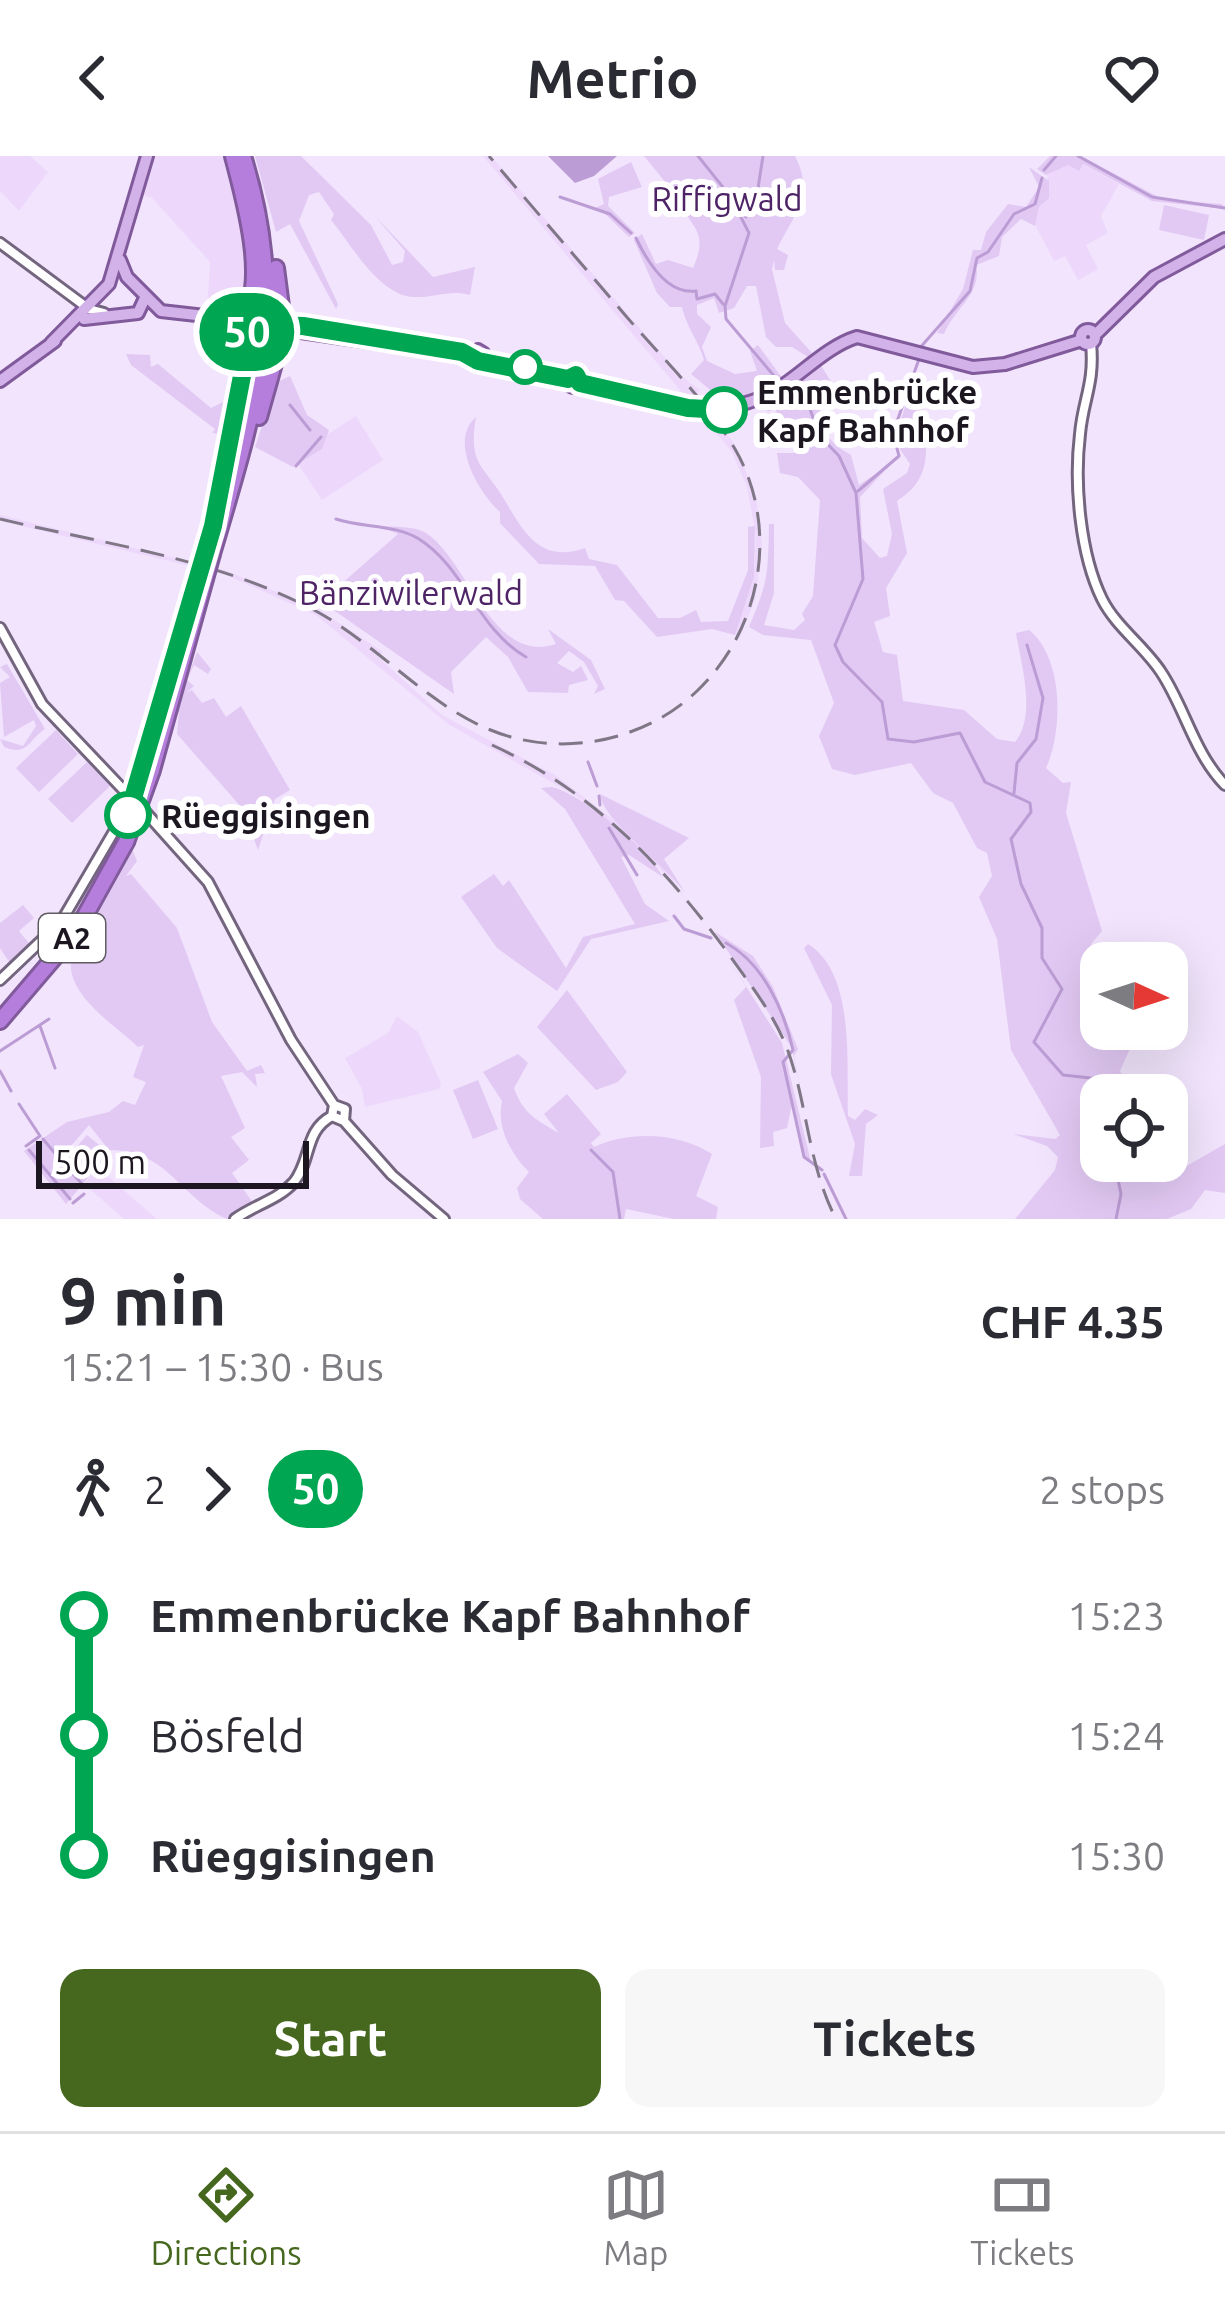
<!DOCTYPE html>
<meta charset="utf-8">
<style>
:root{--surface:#fff;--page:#f7f7f7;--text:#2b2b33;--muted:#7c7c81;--line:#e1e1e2;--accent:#46671e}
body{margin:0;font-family:Ubuntu,sans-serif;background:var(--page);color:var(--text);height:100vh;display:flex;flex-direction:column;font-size:45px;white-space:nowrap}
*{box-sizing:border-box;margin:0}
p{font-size:39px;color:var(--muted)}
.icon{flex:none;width:66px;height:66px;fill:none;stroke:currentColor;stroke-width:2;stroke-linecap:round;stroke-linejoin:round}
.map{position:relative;height:1063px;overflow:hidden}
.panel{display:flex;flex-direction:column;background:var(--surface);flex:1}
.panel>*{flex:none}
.badge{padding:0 24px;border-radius:39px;font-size:42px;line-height:78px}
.needle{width:78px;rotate:93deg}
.buttons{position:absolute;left:1080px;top:786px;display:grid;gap:24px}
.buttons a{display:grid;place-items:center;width:108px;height:108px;border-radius:24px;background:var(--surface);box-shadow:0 12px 48px #0002;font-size:60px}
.scale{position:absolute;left:36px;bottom:30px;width:273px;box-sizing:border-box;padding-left:12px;border:6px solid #1c1620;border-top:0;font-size:33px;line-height:42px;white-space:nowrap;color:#1c1620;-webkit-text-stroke:9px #fff;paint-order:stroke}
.map>.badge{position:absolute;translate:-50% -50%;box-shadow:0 0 0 6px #fff}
.legs{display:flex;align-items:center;gap:18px;height:132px;padding:0 60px;font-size:39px}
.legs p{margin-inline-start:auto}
.head{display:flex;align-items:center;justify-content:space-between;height:204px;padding:0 60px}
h1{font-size:66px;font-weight:700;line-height:90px}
.primary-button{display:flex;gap:24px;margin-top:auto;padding:24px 60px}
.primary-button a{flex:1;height:138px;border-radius:24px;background:var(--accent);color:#fff;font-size:48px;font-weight:700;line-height:138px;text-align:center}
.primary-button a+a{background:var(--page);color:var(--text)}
ul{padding:0 60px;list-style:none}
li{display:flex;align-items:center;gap:42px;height:120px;font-size:45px}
li i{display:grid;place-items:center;width:18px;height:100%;margin:0 15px;background:currentColor}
li i::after{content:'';width:30px;height:30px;margin:-15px;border:9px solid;border-radius:50%;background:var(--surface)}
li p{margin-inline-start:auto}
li:first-child i{background:linear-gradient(#0000 50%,currentColor 0)}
li:last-child i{background:linear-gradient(currentColor 50%,#0000 0)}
header{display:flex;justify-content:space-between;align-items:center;height:156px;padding:0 60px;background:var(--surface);font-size:54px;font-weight:700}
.tab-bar{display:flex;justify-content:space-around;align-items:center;height:168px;border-top:3px solid var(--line);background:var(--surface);font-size:33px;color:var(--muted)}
.tab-bar a{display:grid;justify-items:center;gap:6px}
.tab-bar .current{color:var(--accent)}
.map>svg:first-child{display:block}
.built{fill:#edd8fc}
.green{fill:#e2c9f4}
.water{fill:#bc9cd4}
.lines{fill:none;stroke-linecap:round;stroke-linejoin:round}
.stream{stroke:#bc9cd4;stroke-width:3}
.minor-casing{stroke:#74657f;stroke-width:14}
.major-casing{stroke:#805a9a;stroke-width:16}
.highway-casing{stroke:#805a9a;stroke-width:20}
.minor{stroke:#fff;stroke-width:8}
.major{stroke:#d3b2ea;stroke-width:10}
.highway{stroke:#b67edc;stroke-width:14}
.rail{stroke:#7f7686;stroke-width:3;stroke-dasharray:24 12;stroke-linecap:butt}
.major-bridge-casing{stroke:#805a9a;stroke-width:16;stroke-linecap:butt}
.highway-bridge-casing{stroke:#805a9a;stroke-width:20;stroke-linecap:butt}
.major-bridge{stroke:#d3b2ea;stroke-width:10}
.highway-bridge{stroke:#b67edc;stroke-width:14}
.line-1-casing{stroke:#fff;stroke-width:27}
.line-1{stroke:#00a651;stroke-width:18}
.stop-1-dot{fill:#fff;stroke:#00a651;stroke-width:6}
.labels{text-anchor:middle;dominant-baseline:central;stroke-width:12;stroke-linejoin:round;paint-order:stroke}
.shield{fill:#fff;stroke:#605c63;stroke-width:3}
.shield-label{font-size:30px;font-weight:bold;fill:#1c1620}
.park-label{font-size:33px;fill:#4e2467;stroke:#fff}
.stop-label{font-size:33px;font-weight:bold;fill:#1c1620;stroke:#fff;text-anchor:start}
</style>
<header><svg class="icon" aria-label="back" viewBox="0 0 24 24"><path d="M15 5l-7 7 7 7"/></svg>Metrio<svg class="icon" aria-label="heart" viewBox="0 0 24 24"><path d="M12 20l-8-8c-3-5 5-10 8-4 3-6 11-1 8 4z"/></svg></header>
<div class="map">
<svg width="1225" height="1063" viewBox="0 0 1225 1063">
<rect width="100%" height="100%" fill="#f1e4fc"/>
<path class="built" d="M0,0H30L48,16L19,55L0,35Z
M149,0H229L249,86L246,150L240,160L207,156L210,106L152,42L139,38Z
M483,0H491L681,220L700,234L697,238L735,289L756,340L762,388L755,443L740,481L735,479L754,421L756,380L747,331L732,296Z
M1069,1L1119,28L1101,60L1108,77L1086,89L1098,113L1078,124L1065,100L1054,105L1035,69L1039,51L1049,41L1047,19Z
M356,260L383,304L322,344L298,308L322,293L325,280Z
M0,359L224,414L318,453L383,496L377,500L442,559L555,619L619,668L666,713L685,742L651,702L581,643L448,568L316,459L224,418L0,365Z
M397,860L418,876L441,927L439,933L365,951L362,933L345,902L388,877Z
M98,1012L157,1063H124L84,1028Z"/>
<path class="green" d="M255,0H301L371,69L392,109L403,106L405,95L374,59L433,121L475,111L470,139C450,133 434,142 414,141C379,140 351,88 331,64L334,58L319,36L309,39L299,65L338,148L336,153L290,68L276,76Z
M644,0H795C815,39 794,58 777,93L788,99L784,114H775L774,104L772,113L785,167L812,197L808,201L792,191H776L766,181L756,130H747L734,152L719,157L714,142L697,149V158L711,171L702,191L707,205L735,218L757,215L750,195L758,189L783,223L752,240L720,242L691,218L704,204C698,183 687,173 682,151H670L657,137L634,84L642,78L656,108L668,104L693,112C711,71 687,72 678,40L668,38L666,27Z
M1050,0H1081L1164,44L1222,48L1225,53L1152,45L1083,8L1079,15L1068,9L1046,19L1037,13Z
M631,6L642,31L609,41L608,50L635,77L629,81L603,56L593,53L604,48L598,23Z
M1029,11L1049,25V42L1039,51L1035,70L1021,63L1002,81L999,100L976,109C982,138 955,152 944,178L937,177L963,133L973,94H981L986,76L1008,48L1026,51L1039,31Z
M1164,49L1209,59L1204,84L1159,74Z
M126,198L150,199L151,211L158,208L211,252L235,240L221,316L214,314L228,279L212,277L215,273L131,209Z
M820,208L840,240L821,238C817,269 824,283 851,299L859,329L892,307L860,341L862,382L880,402L887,400L892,378L883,333L907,317L910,308L894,284L910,236L925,231C920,281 942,316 897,345L907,397L886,432L890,460L874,466L883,496L897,499L903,545L964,554L997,583L1015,586C1037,560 1021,508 1016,477L1029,474C1064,502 1063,575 1046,612L1063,627L1071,626L1066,657L1102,775L1091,788L1096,860L1115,893L1132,888L1120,915L1127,928L1136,926L1138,939H1101V1005H1166L1183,1012L1225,988V1037L1205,1034L1191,1053L1167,1063H1015L1055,1014L1058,1001L1047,990L1013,978L1055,983L1060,979L1011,894L997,783L979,741L992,720L987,697L977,692L953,647L933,637L911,607L855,619L832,613L819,580L834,547L811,484L763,479L749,471C768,425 768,421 769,368H774V437L764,469L794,474L805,464L802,458L813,440L820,344L798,321L780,317L777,297H798L775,253L767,256L771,243Z
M290,220L307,259L329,274L322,293L293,311L255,291L277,226Z
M476,261C467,311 486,310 507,348C524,377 542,408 585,392L589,403L617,409L658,462H680L696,454L701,466L728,465L748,414V371L755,370L754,421L735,479L712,473L657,481L624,445L615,444L595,410L539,408L500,367V356C479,337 448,285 476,261Z
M379,370C393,371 415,370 426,377C468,404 492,510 556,488L548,473L591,504L605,533L594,538L598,530L584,506L569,495L557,507L573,516L581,510L588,524L569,529L568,537L528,536L508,501L486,481L451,516L454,538L332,453L331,437L398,378Z
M197,496L211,513L208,518L194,509L187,524L194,530L186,537L192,534L202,547L214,542L226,561L241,550L290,634L275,643L258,694L242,652L177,578L180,543Z
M7,508L45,573C29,583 28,601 4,591L0,583L23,590L36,570L34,564L4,581L0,527L10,521L0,511Z
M56,574L78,598L39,636L16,612Z
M87,606L110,630L72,667L48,643Z
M552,631C580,637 650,694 663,721L629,699L621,701L645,748L669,765L591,783L557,835L497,792L461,741L494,718L503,730L509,724L566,812L583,781L635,768L565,653L541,632Z
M600,638L689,682L664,703L686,738C667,710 602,664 600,638Z
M130,688L137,705L126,720L131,718L177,772L212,866L247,915L261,909L265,917L255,918L257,931L242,916L221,920L245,972L231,981L249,1004L232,1017L253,1047L227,1063C180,1042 167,993 109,994L89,969L54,1010L58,1012L87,979L109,997L66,1048L24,995L67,966L109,956L123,945L135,949L146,926L133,921L144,889L138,891C114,868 67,840 71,804L61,803L98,752Z
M23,749L34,762L19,775L32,791L11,809L0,792V767Z
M715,776L753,800L773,831L798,893L794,900L805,956L792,892Z
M808,788C856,818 846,908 848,960L855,964L865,953L878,959L866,968L862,1020H849L855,988L831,918L832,849L804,792Z
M723,794L782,887L811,1006L802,997L792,948L787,972L773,976L774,990L760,992L761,921L734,844L746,831Z
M567,834L627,916L618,926L596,934L537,871Z
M518,898L528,907L514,932C523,958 537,964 559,977L544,958L567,938L601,978L591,987L594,991C629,975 678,976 712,998L696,1040L718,1051L716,1063H674L626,1053L624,1063H543L520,1043L517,1032L529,1016C511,999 496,970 502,945L483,916Z
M478,924L498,973L473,983L453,934Z"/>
<path class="water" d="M548,0H617L594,20L575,27Z"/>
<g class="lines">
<path class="stream" d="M698,0L730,40L749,77L725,150L726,163L780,227
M1078,0L1152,41L1225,52
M1044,14L1056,0
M560,41L610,58L631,77
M746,61L756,45L763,0
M636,82C647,105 667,139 696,135L697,143L715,138L723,148
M918,194L970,135L977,102L988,96L1014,58L1035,48L1042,22
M786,235L808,247L819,279L839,300L856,337L863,423L835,489L843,506L882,546L888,583L914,586L960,577L985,626L1030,647L1031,656L1011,683L1021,728L1042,772V802L1062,833L1034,886L1063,919L1100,923L1103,939
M290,249L310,274
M296,310L321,281
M858,335L899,300L893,277L919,203
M336,363C362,372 395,368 419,383C466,413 476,472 526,501
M588,606L597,630
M1014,637L1017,607L1036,583L1043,542L1027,489
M599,640L600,649
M609,672L637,719
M674,760L684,773L711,782
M726,787C763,807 784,854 793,894L783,906L804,1001L822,1014
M40,870L55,912
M0,895L49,863
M0,915L11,935
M1101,943L1089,962L1101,985
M19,948L40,980L26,990
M43,983L58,1001
M29,994L70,1043
M591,994L613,1016L620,1063
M1114,1005L1121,1038L1116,1063
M64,1008L82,1028
M824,1018L846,1063
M73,1047L84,1038"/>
<g class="minor-casing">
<path id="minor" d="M0,87L89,153L104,157
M1091,187C1095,228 1083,243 1080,278C1074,328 1080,398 1102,443C1116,471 1144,490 1161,516C1185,552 1194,597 1225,629
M0,472L42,548L133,644
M139,649L208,726L291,884L334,949L345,953L344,965L332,960L334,949
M0,824L61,766L133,643L140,645
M344,965L392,1019L444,1063
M235,1063C254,1049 278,1044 294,1026C312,1003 304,975 332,960"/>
</g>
<g class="major-casing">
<path id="major" d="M120,104L127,121L161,155L258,166
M84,163L138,157L145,142
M273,172L474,201
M1081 181a7 7 0 1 1 14 0a7 7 0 1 1-14 0Z
M1095,179L1154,121L1225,83
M51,187L109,128L147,0
M478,194L483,197L481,205L474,201Z
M482,205L568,223
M568 225a6 6 0 1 1 12 0a6 6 0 1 1-12 0Z
M0,225L55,185
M580,227C645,244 717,272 779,232C804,216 828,190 857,181L973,211L1005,208L1082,184"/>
</g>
<g class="highway-casing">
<path id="highway" d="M233,0C242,36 273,139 237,164
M276,112L282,158L291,169
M259,261L279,190L275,168
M213,370L232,287L247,176L258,166
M212,398C255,252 290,151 243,0
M152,614L205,423
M0,865L76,776L126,686"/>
</g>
<use href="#minor" class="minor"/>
<use href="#major" class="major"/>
<use href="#highway" class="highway"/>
<path class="rail" d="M0,363C105,388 218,403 314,454C383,491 435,560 511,581C576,599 649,581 697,535C762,473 780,371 735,293C706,244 662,202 625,159C580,106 534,53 489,0
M492,589C592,635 660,706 725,793C748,826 774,857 788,895C808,951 808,1009 836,1063"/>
<g class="major-bridge-casing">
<path id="major-bridge" d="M253,170L273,172"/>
</g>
<g class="highway-bridge-casing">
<path id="highway-bridge" d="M205,423L212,398
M126,686L152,614"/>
</g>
<use href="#major-bridge" class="major-bridge"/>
<use href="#highway-bridge" class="highway-bridge"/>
</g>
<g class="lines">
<g class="line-1-casing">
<path id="line-1" d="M128,659L213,370L252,168L303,170L462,196L478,205L568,223L576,219L580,227L688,252L724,254"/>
</g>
<use href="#line-1" class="line-1"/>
</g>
<g class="stop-1-dot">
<circle cx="525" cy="211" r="15"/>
<circle cx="724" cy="254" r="21"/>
<circle cx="128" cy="659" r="21"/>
</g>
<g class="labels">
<rect class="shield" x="39" y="758" width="66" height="48" rx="9"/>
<g class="shield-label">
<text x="72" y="782">A2</text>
</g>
<g class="park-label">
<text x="727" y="42">Riffigwald</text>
<text x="411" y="436">Bänziwilerwald</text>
</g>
<g class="stop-label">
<text x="757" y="235">Emmenbrücke<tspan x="757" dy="38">Kapf Bahnhof</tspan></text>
<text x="161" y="659">Rüeggisingen</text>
</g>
</g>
</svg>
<div class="buttons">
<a><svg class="needle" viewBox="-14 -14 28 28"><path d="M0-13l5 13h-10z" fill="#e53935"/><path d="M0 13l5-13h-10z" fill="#7c7c81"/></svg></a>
<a><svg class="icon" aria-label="locate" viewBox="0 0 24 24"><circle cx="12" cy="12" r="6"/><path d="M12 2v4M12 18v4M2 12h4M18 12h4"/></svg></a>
</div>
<div class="scale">500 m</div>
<b class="badge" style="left:247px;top:176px;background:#00a651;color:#fff">50</b>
</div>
<section class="panel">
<div class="head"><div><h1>9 min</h1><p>15:21 – 15:30 · Bus</p></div><b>CHF 4.35</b></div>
<div class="legs"><svg class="icon" aria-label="walk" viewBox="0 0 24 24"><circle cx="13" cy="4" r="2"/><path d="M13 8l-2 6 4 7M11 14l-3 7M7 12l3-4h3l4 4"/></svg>2<svg class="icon" aria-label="forward" viewBox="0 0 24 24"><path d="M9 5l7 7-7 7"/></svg><b class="badge" style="background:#00a651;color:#fff">50</b><p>2 stops</p></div>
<ul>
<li><i style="color:#00a651"></i><b>Emmenbrücke Kapf Bahnhof</b><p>15:23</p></li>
<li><i style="color:#00a651"></i><span>Bösfeld</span><p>15:24</p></li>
<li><i style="color:#00a651"></i><b>Rüeggisingen</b><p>15:30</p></li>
</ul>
<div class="primary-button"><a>Start</a><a>Tickets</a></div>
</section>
<nav class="tab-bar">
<a class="current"><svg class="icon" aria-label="directions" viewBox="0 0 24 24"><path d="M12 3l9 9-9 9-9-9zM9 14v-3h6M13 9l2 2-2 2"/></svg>Directions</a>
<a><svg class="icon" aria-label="map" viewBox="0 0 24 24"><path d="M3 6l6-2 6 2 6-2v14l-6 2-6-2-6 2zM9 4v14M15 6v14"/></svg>Map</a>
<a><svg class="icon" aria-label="tickets" viewBox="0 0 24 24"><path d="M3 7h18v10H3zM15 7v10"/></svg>Tickets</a>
</nav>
